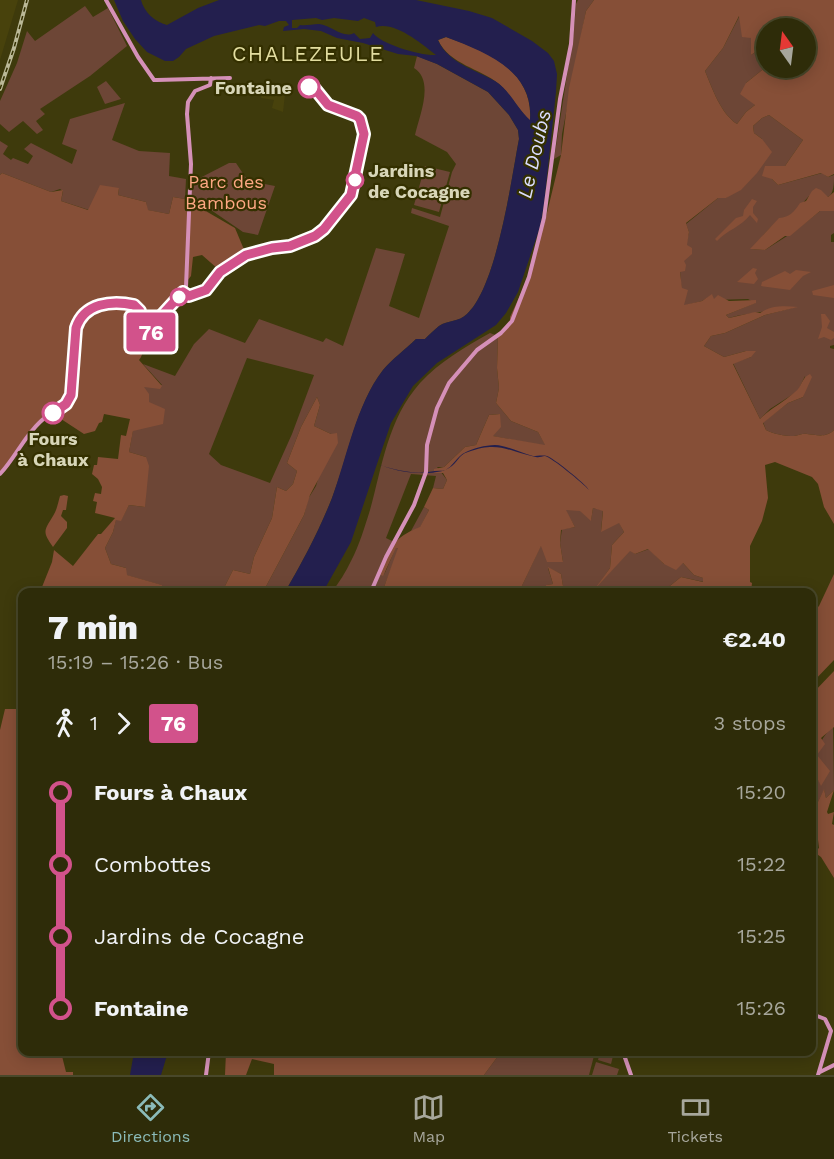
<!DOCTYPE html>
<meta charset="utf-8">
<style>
:root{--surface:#2e2c09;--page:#363412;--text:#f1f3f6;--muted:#a7a79c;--line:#49482a;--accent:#8bbbb9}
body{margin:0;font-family:"Work Sans",sans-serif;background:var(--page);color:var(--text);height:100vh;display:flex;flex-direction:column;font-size:22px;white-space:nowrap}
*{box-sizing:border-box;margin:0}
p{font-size:20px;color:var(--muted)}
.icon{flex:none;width:33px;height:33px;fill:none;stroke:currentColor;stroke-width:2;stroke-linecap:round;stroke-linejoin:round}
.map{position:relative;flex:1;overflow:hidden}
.side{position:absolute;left:18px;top:588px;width:798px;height:468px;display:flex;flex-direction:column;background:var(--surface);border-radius:12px;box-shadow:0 3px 15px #0003,0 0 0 2px var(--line)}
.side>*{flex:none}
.badge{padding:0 12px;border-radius:4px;font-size:21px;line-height:39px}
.needle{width:39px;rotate:346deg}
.fabs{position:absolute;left:756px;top:18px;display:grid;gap:12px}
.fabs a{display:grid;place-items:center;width:60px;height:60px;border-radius:50%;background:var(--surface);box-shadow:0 3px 15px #0003,0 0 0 2px var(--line);font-size:30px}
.map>.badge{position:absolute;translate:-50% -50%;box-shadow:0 0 0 3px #fff}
.legs{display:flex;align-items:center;gap:9px;height:66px;padding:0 30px;font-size:20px}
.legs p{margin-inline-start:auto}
.summary{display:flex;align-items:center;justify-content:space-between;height:102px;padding:0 30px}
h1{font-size:33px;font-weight:800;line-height:45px}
ul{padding:0 30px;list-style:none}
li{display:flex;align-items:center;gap:21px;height:72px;font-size:22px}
li i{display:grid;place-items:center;width:9px;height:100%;margin:0 8px;background:currentColor}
li i::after{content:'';width:15px;height:15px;margin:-8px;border:4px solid;border-radius:50%;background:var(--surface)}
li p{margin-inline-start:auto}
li:first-child i{background:linear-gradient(#0000 50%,currentColor 0)}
li:last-child i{background:linear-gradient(currentColor 50%,#0000 0)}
.menu{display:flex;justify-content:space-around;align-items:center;height:84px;border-top:2px solid var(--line);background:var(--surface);font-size:16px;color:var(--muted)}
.menu a{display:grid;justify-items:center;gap:3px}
.menu .current{color:var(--accent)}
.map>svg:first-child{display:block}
.built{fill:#48420c}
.green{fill:#6d4636;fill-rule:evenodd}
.forest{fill:#864f37;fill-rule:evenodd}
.water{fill:#231f4e;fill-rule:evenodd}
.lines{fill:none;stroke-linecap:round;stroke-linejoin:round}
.secondary{stroke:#d590b8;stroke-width:4}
.rail-casing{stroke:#bab897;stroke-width:4}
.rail{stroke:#343000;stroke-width:1.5;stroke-dasharray:4.5;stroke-linecap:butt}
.line-1-casing{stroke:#fff;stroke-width:14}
.line-1{stroke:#d2528b;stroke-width:9}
.stop-1-dot{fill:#fff;stroke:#d2528b;stroke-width:3}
.labels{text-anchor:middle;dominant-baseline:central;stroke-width:4.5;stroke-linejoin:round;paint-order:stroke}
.stop-label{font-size:18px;font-weight:bold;fill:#d8d6b8;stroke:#343000;text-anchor:end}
.park-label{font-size:18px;fill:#fda783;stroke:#343000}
.water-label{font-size:20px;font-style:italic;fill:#dbddfe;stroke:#343000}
.quarter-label{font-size:21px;letter-spacing:1.5px;fill:#e2dda0;stroke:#343000}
</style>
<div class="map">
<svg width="834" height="1075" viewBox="0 0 834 1075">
<rect width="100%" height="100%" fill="#3e3a0c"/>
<path class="built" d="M0,0H18L0,60Z
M264,83L286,85L283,112L272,108L274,100L261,98Z"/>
<path class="green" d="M578,0H594L586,11L562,134L561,155L554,159L574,30L576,4Z
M85,6L93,17L108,8L127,46L90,76L40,109L45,114L36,121L43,130L37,134L23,121L9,132L0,124V101L17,63L27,31L35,41Z
M740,15L751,38V55L766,45V67L746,83L755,105L746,112L737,124C721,114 712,88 705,71L723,48Z
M417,56L437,64L488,92L509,115L518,130L519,139C511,181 497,286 467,314C459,322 448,320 439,326C434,330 429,335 425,339H416C406,349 392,359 383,370C356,405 348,457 332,498C319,531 303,561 285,592H263L304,515L308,499L316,486L331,434L314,426L320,405L317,397L301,427L287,463L297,471L293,484L286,491L277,487L272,518L254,557L250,574L233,570L222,592H161V585L126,575V568L111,564L105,548L113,532L116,519L121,520L129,505L145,507L146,457L129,452L133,430L163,423L148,402L143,386L162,385L143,364L175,376L194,344L209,329L245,343L259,319L323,342L326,338L343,346L376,248L405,254L389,306L419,318L449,226L411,213L412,208L440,217L452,172L456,164L447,152L415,135C419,116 435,81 414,68ZM247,358L314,375L292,434L270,483L221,465L209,454Z
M106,81L121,99L105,104L97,87Z
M125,103L112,140L139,151L170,153L169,176L186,179L185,199L173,197L169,214L147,210L146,202L118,195L119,188L89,210L61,201L63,191L60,189L51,192L2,173L0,175V141L8,146L3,154L11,160L13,158L28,164L33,156L24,149L31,143L72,164L77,150L62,144L70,119Z
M769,115L803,140L785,166H765L772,179L778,185L822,173L828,177L834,175C834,183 834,194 828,197L823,195L809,196L795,212L770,228L751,249L765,250L795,231L820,211H834V233L831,235V242H834V345L830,346V348L834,349V430C826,438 817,435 807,434C803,433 798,436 794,436C784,436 774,434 766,430L763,422L788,403L803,397L805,376L798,391L770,409L760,419L733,363L751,357L746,351L724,357L704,346L711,336L725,333L765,315L796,307C774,311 750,312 729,318L726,315L755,303L748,299L713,300L712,295L702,301L683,306L680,271L689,232L686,224L718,198H726L762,139L754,133L753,126L762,118Z
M229,163H236L248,181L275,186L258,235L243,232L192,197V182Z
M425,166L450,172L439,212L414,205Z
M490,333L498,336L497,368L499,388L496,403L511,421L538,432L546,446L492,436L500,414L489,415L476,445L465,447L444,467H437L447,480L443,489L433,488L436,476L411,474L386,538L394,542L384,575L396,547L399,549L384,587L386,590L385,592H332C339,582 346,572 351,561C359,546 365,526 370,510C382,466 388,419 420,383C439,362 465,347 490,333Z
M424,507L429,510L420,528L411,531Z
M593,508L603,510L601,531L619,522L624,532L612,545L610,568L599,584L630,550L635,554L649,549L664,564L683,563L694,575L703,578L704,582L681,577L666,589V592H564L561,574L548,568L553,584L547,585V592H519L541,545L563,562L560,543L562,529L575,527L565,510H580L591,520Z
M833,726L834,790L826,798L824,790L817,804L812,800V772L815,774L821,785C818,758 812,747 833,726Z
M501,1052H595L589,1075H484Z
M600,1052H614L611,1064L598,1060Z
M596,1062L619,1069L617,1075H592Z"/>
<path class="forest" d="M594,0H834V174L828,177L821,173L778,185L772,179L762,176L765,166H785L803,140L769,115L762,118L753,126L754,133L762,139L772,152L757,173L741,190L726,198H718L686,223L689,232L687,245L692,248V254L684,261L686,265L685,271L680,272L682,288L688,290L684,305L702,301L712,294L714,299L718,295L729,301L756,300V303L726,315L729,318L755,312L760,313C772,305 784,306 798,307L765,315L725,333L711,336L704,346L724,357L746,351H756L751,357L733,364L760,419C771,408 784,402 795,392C802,387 801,378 810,374L812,377L803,397L788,403L763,423L766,430C774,434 784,436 794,436C798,436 803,433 807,434C817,435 826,438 834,430V524L824,507L818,484L812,477L775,462L765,465L768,498L762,521L750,546V582L752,583L751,592H666V589L681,577L703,582V578L694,575L683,563L676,570L664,564L648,549L635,554L630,551L594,590L610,568L612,545L624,532L619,523L601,532L603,511L593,508L591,521L580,511L566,510L575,527L561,530L560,543L563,562H547L541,546L519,592H385L386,590L384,587L398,548H396L383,576L379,574C391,548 392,538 420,527L429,510L424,507L433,488L443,489L447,480L443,473H434V469L444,467L465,447L476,445L489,415L500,414L501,427L493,436L545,445L538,432L511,421L496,403L499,388L497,368L498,336L510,324V317L528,278L545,221L561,155L569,88L586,11ZM739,16L742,37L751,38V55L766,45V28H806V68L766,67L746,83L740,94L755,105L746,112L737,124C721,114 712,88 705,71L723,48Z
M446,37C486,51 534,70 530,121C519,110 511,95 499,84C480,68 450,65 438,40Z
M2,173L51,192L63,190L61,201L88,210L100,185L119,188L118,195L146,202L148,210L169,214L173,197L185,199L235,228L245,252L218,269L202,255L193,257L191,276L139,342C143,348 144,354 139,360L162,386L160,389L144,387L149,394V402L165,409L163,424L133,431L129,452L146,457L149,466L145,507L129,505L121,521L116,520L113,532L105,548L111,564L126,568L127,575L162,585L161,592H40L52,562L54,550L73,566L98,534H101L115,518L95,513L97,502L93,501L95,493L101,494L102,487L98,479L92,474L94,465H97L98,457L118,459L121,435L126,436L130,419L104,414L102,422L99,423L95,431L84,434L58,417L50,416L39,424L0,475V175Z
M816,188L821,190L828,197L834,192V211H820L790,236H785L765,250L750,249L779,218C790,217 794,212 800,203L806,201L812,191Z
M752,199L757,201L753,207V213L758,219L757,223L750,215C741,227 727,230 717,241L715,239L736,218L743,216L744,210Z
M753,268L757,269L755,273L758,279L754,284L737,282Z
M796,270L811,272L803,276L790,290L761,286L762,282L785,271L790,274Z
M834,285V298L813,295L812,291Z
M821,314H825L830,321L827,328L834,332V338L831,340L824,337L818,339L822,327Z
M317,397L320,405L314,426L331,434L337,433L338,443L332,454L310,495L304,515L263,592H222L233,570L250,574L254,557L272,518L277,487L286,491L293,484L297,471L287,463L301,427Z
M64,495L68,496L66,510H63L61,516L67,522V528L53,547C42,531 44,531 53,516C57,510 58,503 60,496Z
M548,567L561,574L564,592H547L546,585L553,584Z
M834,574V660L812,683V613L819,606Z
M834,671V727L821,738L825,744L817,755L830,771L821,786L815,774L812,772V694Z
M22,703V1052H61L66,1072H73V1075H0V730L5,709H16Z
M824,789L826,798L834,790L827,812L828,814L834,812L832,824L834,825V878L821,857L814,852L819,848L818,840L815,838C814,825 811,813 812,800L817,804Z
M226,1052H501L484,1075H274V1064L252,1059L246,1075H225Z"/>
<path class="water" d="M114,0H141C144,12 155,22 167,25L198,8L219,0H416L469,11L492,18L532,41L548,53L554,61L557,74L556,92L544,205L540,227L518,292L506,313L496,325L437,363L413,386L391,423L377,464C390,469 406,473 419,473C428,473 435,470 443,471C455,466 455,457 466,452C475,448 492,443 502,446C512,448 522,453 533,456C537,456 543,455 547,456C552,457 586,484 589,490C584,484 551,457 545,456C542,456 539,458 536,457C507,451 499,441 468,452C458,455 458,463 449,468C433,478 395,471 377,464L351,542L323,592H285C303,561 319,531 332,498C347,457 356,405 383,370C392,359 406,349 416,339H425C429,335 434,330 439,326C448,320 459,322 467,314C497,286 511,181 519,139L518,130L509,115L488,92L437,64L416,56L398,54L363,43L337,38L321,31L304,29L283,31L284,27L289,25L286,21H279L265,26L259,25L214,36L186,49L179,57L173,61H165L147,52L135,39L123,21ZM316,18L322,20L334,18L358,21L364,18L375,22L376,27C395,21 422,44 436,55C420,56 381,44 373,33L370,38L360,39L354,33C343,39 331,25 319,24C312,24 307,26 300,25L297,28H292V20ZM446,37C485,52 534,70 530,120C517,109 510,90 495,81C476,70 448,63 438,40Z
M134,1052H168L161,1075H130Z"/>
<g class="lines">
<path class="secondary" d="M106,0L138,57L154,80H157
M157,80L230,78
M0,474C15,458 24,437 40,422C50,412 66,410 71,395C83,364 56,308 108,303C119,302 132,301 139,309L140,337L144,340L161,316L179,298L186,287L191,164L187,114L188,102L195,91L210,85L211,78
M369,592L373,587L386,557L414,505L426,472L427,445L437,408L449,383L477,350L501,333L512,321L529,277L544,218L560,99L571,44L574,0
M812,845V854
M812,1014L825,1019L831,1031L818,1075
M623,1052L631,1075
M690,1052H695
M707,1052C716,1056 728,1056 736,1052
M820,1072L834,1065
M206,1075L209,1052"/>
<g class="rail-casing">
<path id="rail" d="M0,89L14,48L27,0"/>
</g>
<use href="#rail" class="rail"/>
</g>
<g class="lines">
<g class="line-1-casing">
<path id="line-1" d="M53,413L66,404L71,395L76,328C84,303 112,300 134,305L140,311V337L146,339L161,316L183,292L189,296L206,290L220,272L246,255L272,248L290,246L315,236L324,229L351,195L364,134L360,119L357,116L328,105L315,89L309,87"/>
</g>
<use href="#line-1" class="line-1"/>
</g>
<g class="stop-1-dot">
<circle cx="309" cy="87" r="10"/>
<circle cx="355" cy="180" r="8"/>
<circle cx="179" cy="297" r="8"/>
<circle cx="53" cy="413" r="10"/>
</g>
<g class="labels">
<g class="stop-label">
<text x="292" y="87">Fontaine</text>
<text x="368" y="170" text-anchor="start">Jardins<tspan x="368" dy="21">de Cocagne</tspan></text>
<text x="53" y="438" text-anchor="middle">Fours<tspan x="53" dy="21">à Chaux</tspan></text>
</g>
<g class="park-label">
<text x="226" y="181">Parc des<tspan x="226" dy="21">Bambous</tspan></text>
</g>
<g class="water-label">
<text transform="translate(534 154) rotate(-77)">Le Doubs</text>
</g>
<g class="quarter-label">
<text x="308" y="53">CHALEZEULE</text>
</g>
</g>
</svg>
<div class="fabs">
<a><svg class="needle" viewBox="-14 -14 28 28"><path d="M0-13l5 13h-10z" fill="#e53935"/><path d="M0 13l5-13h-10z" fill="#a7a79c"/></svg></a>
</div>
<b class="badge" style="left:151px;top:332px;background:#d2528b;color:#fff">76</b>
<section class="side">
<div class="summary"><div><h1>7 min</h1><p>15:19 – 15:26 · Bus</p></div><b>€2.40</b></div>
<div class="legs"><svg class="icon" aria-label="walk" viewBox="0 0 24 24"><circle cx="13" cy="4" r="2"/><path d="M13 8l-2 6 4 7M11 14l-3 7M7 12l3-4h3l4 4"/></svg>1<svg class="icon" aria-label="forward" viewBox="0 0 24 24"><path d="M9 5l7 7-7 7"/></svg><b class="badge" style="background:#d2528b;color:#fff">76</b><p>3 stops</p></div>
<ul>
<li><i style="color:#d2528b"></i><b>Fours à Chaux</b><p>15:20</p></li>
<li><i style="color:#d2528b"></i><span>Combottes</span><p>15:22</p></li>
<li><i style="color:#d2528b"></i><span>Jardins de Cocagne</span><p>15:25</p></li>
<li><i style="color:#d2528b"></i><b>Fontaine</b><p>15:26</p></li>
</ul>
</section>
</div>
<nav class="menu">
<a class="current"><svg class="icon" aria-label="directions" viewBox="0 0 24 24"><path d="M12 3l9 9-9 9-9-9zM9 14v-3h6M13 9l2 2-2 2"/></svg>Directions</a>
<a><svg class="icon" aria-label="map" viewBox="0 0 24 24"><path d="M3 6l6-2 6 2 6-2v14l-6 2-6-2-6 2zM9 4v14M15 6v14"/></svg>Map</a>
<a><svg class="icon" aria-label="tickets" viewBox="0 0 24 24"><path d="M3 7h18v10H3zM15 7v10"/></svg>Tickets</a>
</nav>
